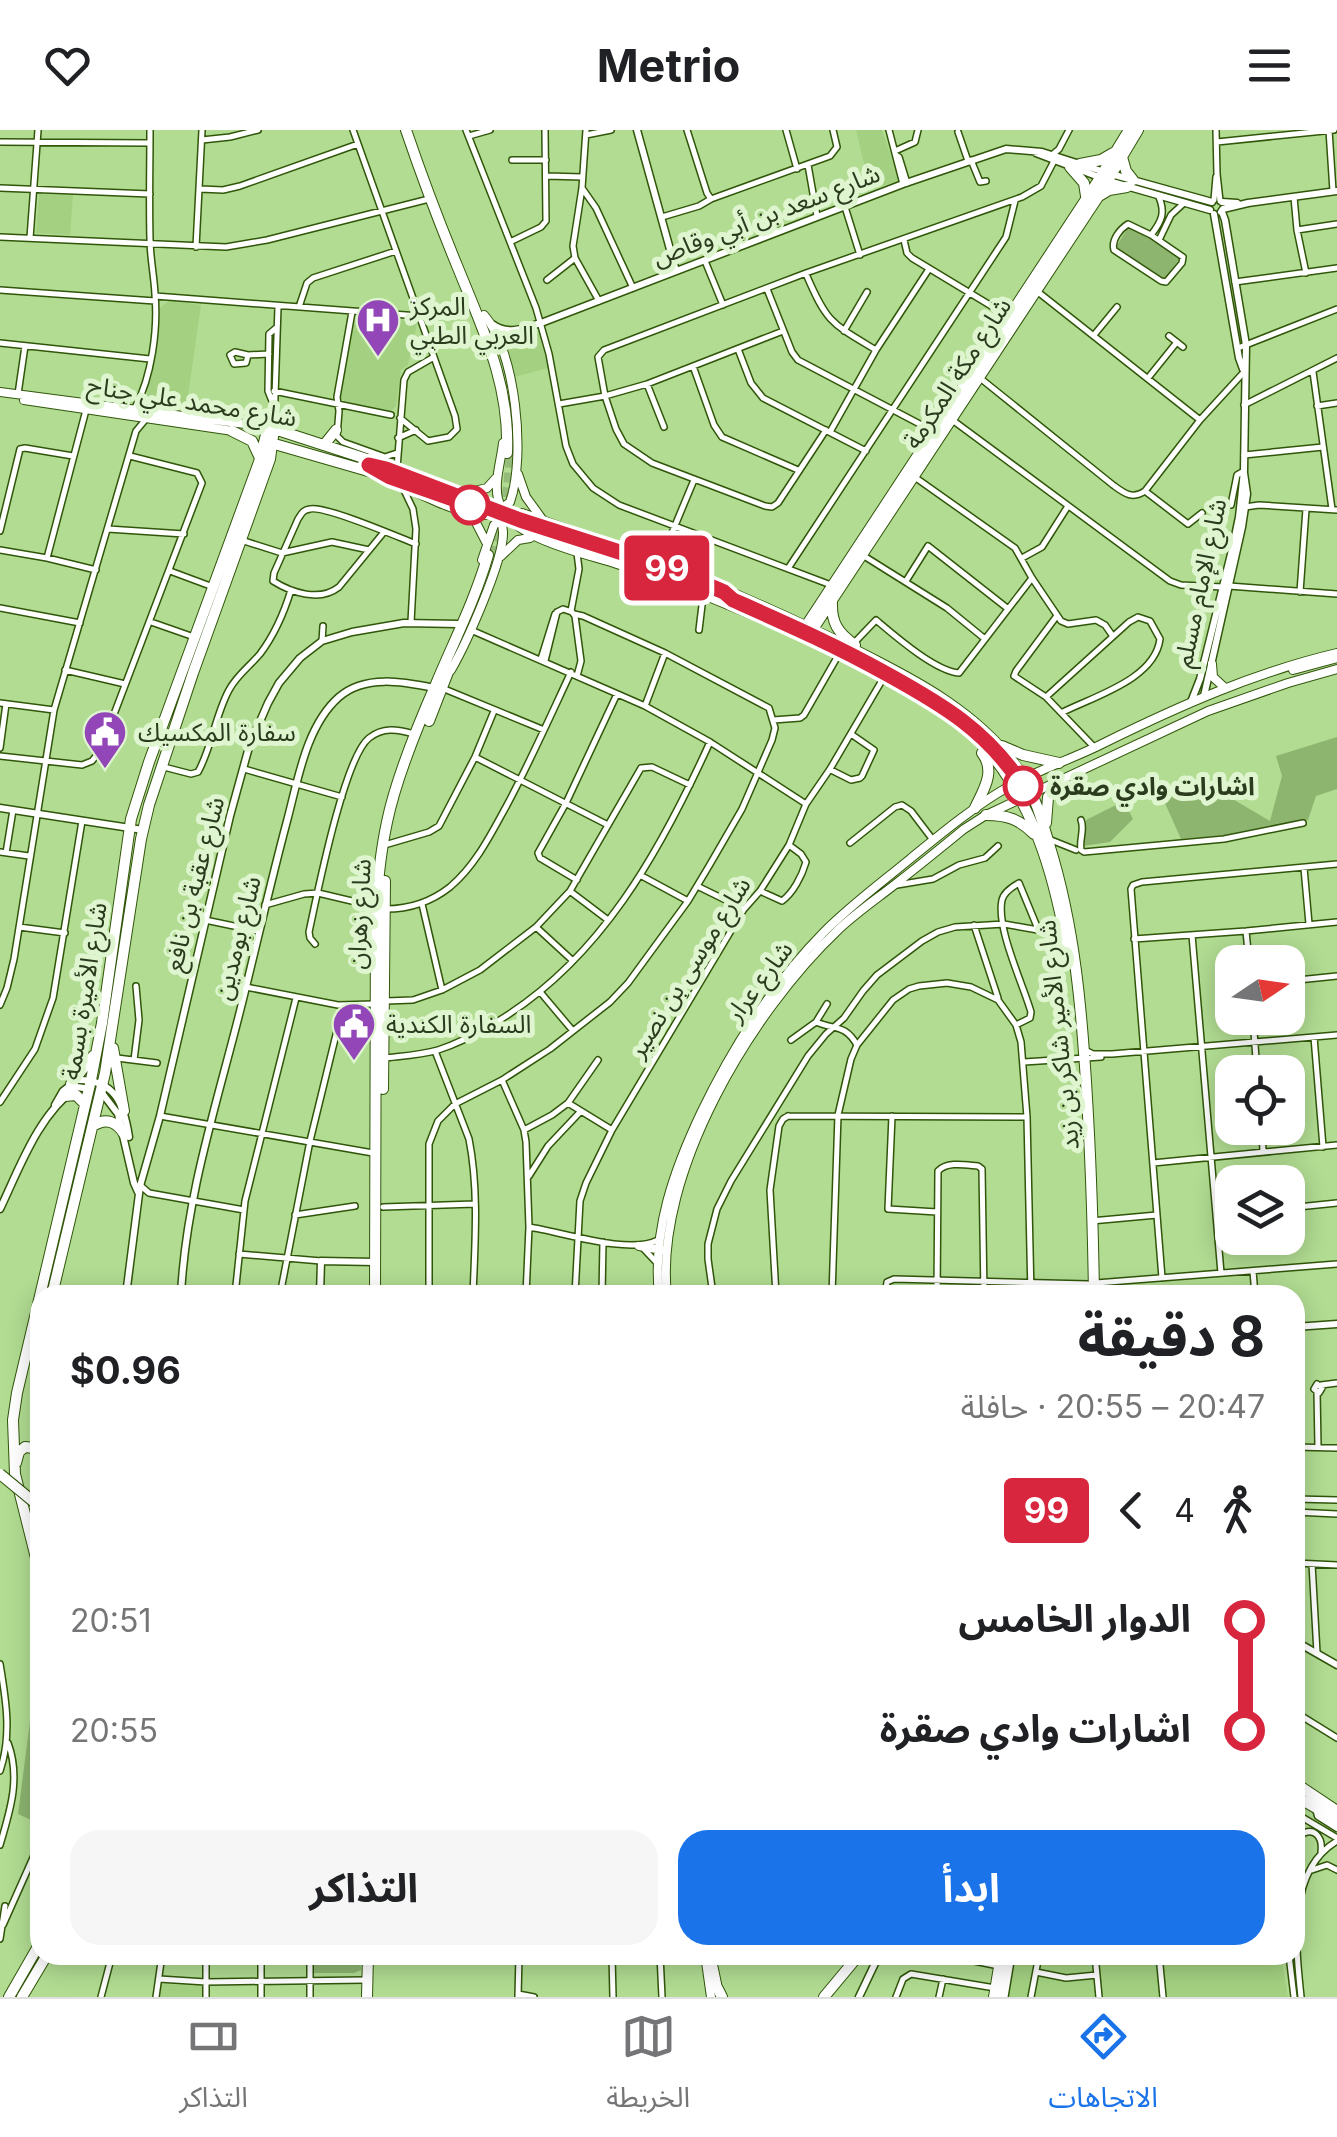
<!DOCTYPE html>
<html lang="ar">
<meta charset="utf-8">
<style>
:root{--surface:#fff;--page:#f6f6f6;--text:#202124;--muted:#757577;--line:#e0e0e0;--accent:#1a73e8}
body{margin:0;font-family:Inter,"Noto Sans Arabic",sans-serif;background:var(--page);color:var(--text);direction:rtl;height:100vh;display:flex;flex-direction:column;font-size:38px;white-space:nowrap}
*{box-sizing:border-box;margin:0}
p{font-size:32px;color:var(--muted)}
.icon{flex:none;width:55px;height:55px;fill:none;stroke:currentColor;stroke-width:2;stroke-linecap:round;stroke-linejoin:round}
.map{position:relative;flex:1;overflow:hidden;direction:ltr}
.panel{position:absolute;left:30px;top:1155px;width:1275px;height:680px;display:flex;flex-direction:column;background:var(--surface);border-radius:30px;box-shadow:0 5px 25px #0003;direction:rtl}
.panel>*{flex:none}
.badge{padding:0 20px;border-radius:8px;font-size:35px;line-height:65px}
.needle{width:65px;rotate:77deg}
.buttons{position:absolute;left:1215px;top:815px;display:grid;gap:20px}
.buttons a{display:grid;place-items:center;width:90px;height:90px;border-radius:20px;background:var(--surface);box-shadow:0 5px 25px #0003;font-size:50px}
.map>.badge{position:absolute;translate:-50% -50%;box-shadow:0 0 0 5px #fff}
.legs{display:flex;align-items:center;gap:15px;height:110px;padding:0 40px;font-size:32px}
.legs p{margin-inline-start:auto}
.summary{display:flex;align-items:center;justify-content:space-between;height:170px;padding:0 40px}
h1{font-size:55px;font-weight:700;line-height:75px}
.cta{display:flex;gap:20px;margin-top:auto;padding:20px 40px}
.cta a{flex:1;height:115px;border-radius:30px;background:var(--accent);color:#fff;font-size:40px;font-weight:700;line-height:115px;text-align:center}
.cta a+a{background:var(--page);color:var(--text)}
ul{padding:0 40px;list-style:none}
li{display:flex;align-items:center;gap:35px;height:110px;font-size:38px}
li i{display:grid;place-items:center;width:15px;height:100%;margin:0 12px;background:currentColor}
li i::after{content:'';width:25px;height:25px;margin:-12px;border:8px solid;border-radius:50%;background:var(--surface)}
li p{margin-inline-start:auto}
li:first-child i{background:linear-gradient(#0000 50%,currentColor 0)}
li:last-child i{background:linear-gradient(currentColor 50%,#0000 0)}
header{display:flex;justify-content:space-between;align-items:center;height:130px;padding:0 40px;background:var(--surface);font-size:45px;font-weight:700}
.menu{display:flex;justify-content:space-around;align-items:center;height:140px;border-top:2px solid var(--line);background:var(--surface);font-size:28px;color:var(--muted)}
.menu a{display:grid;justify-items:center;gap:5px}
.menu .on{color:var(--accent)}
.map>svg:first-child{display:block}
.built{fill:#a3d181}
.green{fill:#8db56f}
.lines{fill:none;stroke-linecap:round;stroke-linejoin:round}
.primary-tunnel{stroke:#96bc7b;stroke-width:10;stroke-dasharray:10 5;stroke-linecap:butt}
.minor-casing{stroke:#31560a;stroke-width:8}
.tertiary-casing{stroke:#31560a;stroke-width:9}
.secondary-casing{stroke:#31560a;stroke-width:10}
.primary-casing{stroke:#31560a;stroke-width:12}
.trunk-casing{stroke:#31560a;stroke-width:12}
.minor{stroke:#fff;stroke-width:5}
.tertiary{stroke:#fff;stroke-width:6}
.secondary{stroke:#fff;stroke-width:8}
.primary{stroke:#fff;stroke-width:10}
.trunk{stroke:#fff;stroke-width:10}
.trunk-bridge-casing{stroke:#31560a;stroke-width:12;stroke-linecap:butt}
.trunk-bridge{stroke:#fff;stroke-width:10}
.line-1-casing{stroke:#fff;stroke-width:22}
.line-1{stroke:#d7263d;stroke-width:15}
.stop-1-dot{fill:#fff;stroke:#d7263d;stroke-width:5}
.labels{text-anchor:middle;dominant-baseline:central;stroke-width:10;stroke-linejoin:round;paint-order:stroke}
.street-label{font-size:25px;fill:#2b3c1e;stroke:#dff5d0}
.poi-label{font-size:25px;fill:#2b3c1e;stroke:#dff5d0;text-anchor:start}
.stop-label{font-size:25px;font-weight:bold;fill:#2b3c1e;stroke:#dff5d0;text-anchor:start}
</style>
<header><svg class="icon" aria-label="menu" viewBox="0 0 24 24"><path d="M4 6h16M4 12h16M4 18h16"/></svg>Metrio<svg class="icon" aria-label="heart" viewBox="0 0 24 24"><path d="M12 20l-8-8c-3-5 5-10 8-4 3-6 11-1 8 4z"/></svg></header>
<div class="map">
<svg width="1337" height="1867" viewBox="0 0 1337 1867">
<rect width="100%" height="100%" fill="#b1dc92"/>
<path class="built" d="M856,0H882L900,51L845,66L840,53L866,42Z
M39,64L73,65L70,105L36,103Z
M170,170L201,175L186,280L155,277L148,271L147,262L160,178Z
M363,186L406,190L417,194L408,235L401,240L396,276L391,281L347,273L340,268L353,194L357,188Z
M535,202L540,204L548,238L514,247L506,217L512,209Z
M1003,1825H1281L1288,1867H996Z
M162,1854L203,1856L202,1867H158Z"/>
<path class="green" d="M1129,96L1180,128L1164,150L1115,118Z
M1337,607V659L1316,666L1308,690L1226,705L1181,709L1164,671L1202,651L1270,691L1282,646L1276,626Z
M1124,671L1133,689L1110,712L1083,716L1086,690Z
M32,1576L40,1578V1694L18,1684Z
M314,1825H360L361,1840L354,1843H314Z"/>
<g class="lines">
<path class="primary-tunnel" d="M493,426L508,357L511,323"/>
<g class="minor-casing">
<path id="minor" d="M353,0L455,286L457,299L449,307L428,311L400,288
M466,0L536,178L549,224L566,316L573,334L593,358L619,375L831,455
M586,0L582,58L573,116L575,128L599,171
M687,0L707,63L711,69
M786,0L797,39
M889,0L903,54
M1216,0L1217,44L1220,71
M1329,0L1333,61
M958,2L968,31
M586,5L611,0
M469,6L490,0
M202,10L230,7L258,0
M0,12L150,13
M1217,12L1334,0
M895,21L915,12L918,0
M896,25L899,27L907,53
M1052,25L1059,19L1069,0
M512,30H546
M971,30L980,52L986,51
M808,35L817,86
M547,46L582,47
M0,58L150,64
M582,58L596,78L633,158
M200,59L223,60L240,56L358,14
M1294,67L1297,100L1337,94
M1214,70L1216,47
M845,77L860,125
M662,87L699,76L711,69L830,26L837,17L833,0
M1128,94L1151,105L1183,127L1182,133L1166,152L1161,151L1114,120C1111,110 1120,99 1128,94Z
M1297,100L1306,143
M1151,105C1162,91 1166,82 1158,65
M0,107L226,117L267,110L429,69
M30,108L38,0
M904,110L907,123L912,128L1008,186
M1159,110L1171,85L1184,73
M510,112L541,97L546,91L545,0
M196,117L202,0
M705,131L723,175
M806,144C827,193 831,193 876,220
M547,150L575,128
M1235,152L1337,138
M767,159L792,222L798,230L933,301
M0,160L155,171
M1038,162L1200,290
M155,166L419,186
M299,177L307,153L313,148L396,121
M352,182L337,267L339,281L337,306L343,312L385,327L397,323
M844,201L867,162
M1094,205L1117,177
M1169,206L1183,217
M0,213L150,229
M1238,218L1337,179
M738,219L751,253L763,268L866,321
M248,225L246,233L234,234L230,225L235,222L248,225L269,224
M693,236L714,295L722,307L798,340
M1313,242L1332,379
M980,248L1113,355C1124,363 1132,370 1145,361L1200,290L1244,242
M1148,248L1177,212
M647,254L664,297
M274,261L391,285
M18,264L25,216
M272,271L268,261L269,204L276,198
M559,274L605,266L647,254L783,201
M1244,275L1337,228
M1317,276L1337,273
M135,278C152,246 158,199 155,164C154,145 150,127 150,109C149,73 150,36 150,0
M951,289L1170,451L1181,455L1223,457
M274,296L278,177
M826,300L778,373L772,377L765,376L652,333L624,314L616,299L605,266L598,227L604,220L806,143L1022,67L1041,56L1054,31
M830,302L876,220L929,139
M398,308L416,300
M1244,325L1323,317
M397,338L404,250L408,242L434,227
M916,348L1015,418L1032,448L1061,491L1068,494L1096,490L1105,495L1112,505
M403,358L413,379L416,399L411,492
M1145,361L1188,394L1202,383
M1231,375L1237,345L1244,341
M1245,377L1259,375L1337,380
M108,399L184,404
M0,401L20,319L25,318L73,326
M384,402L339,457C320,472 292,463 273,451L274,443L298,389C302,383 303,380 310,379C324,375 398,407 416,414
M241,410L282,423L332,412L369,420
M0,420L47,428L86,280
M643,425L664,422
M864,426L947,478L985,509
M47,428L96,440
M1022,428L1042,417L1068,376
M666,436L664,422L694,350
M789,437L1006,107L1015,71
M170,441L213,457
M906,451L928,416L1007,478
M1229,456L1337,464
M1300,462L1306,379
M0,478L80,493
M571,481L579,439L577,423
M557,482L563,479L572,482L575,486L581,531L577,546
M1056,487L1016,541L1014,546L1046,567L1095,618
M151,492L194,507
M471,500L645,576L710,612L806,674
M699,500L703,467
M322,511L323,496
M854,513L876,490C895,506 935,541 959,543L1032,448
M541,529L555,484
M545,531L557,482
M65,540L125,554
M442,558L544,600
M1046,567L1129,492L1138,487L1150,491L1160,509C1155,549 1095,566 1063,582
M0,573L54,580L136,301L146,289
M645,576L665,523
M773,590L800,588L804,585L839,524
M0,618L6,574
M0,626L82,635L92,631L100,621L202,353L197,343L130,326
M475,627L606,694
M160,636L191,644L198,642C212,617 215,586 229,560C237,545 249,537 260,524C275,504 284,483 291,460
M244,639L342,667
M831,640L851,650L860,648L862,646L874,620L851,604
M1081,690C1085,700 1079,709 1081,720L1084,722L1224,709L1303,693
M1051,710L1076,720
M850,713L895,677L902,675L911,681L933,710
M388,714L429,702L439,696L475,627L494,581
M0,722L29,726
M6,723L13,680
M1304,738L1309,794
M640,745L688,771
M577,750L540,728L538,723L566,673L617,564
M897,755L933,749L959,735L985,728L998,716
M697,756L744,779
M760,761L782,771C793,763 802,746 806,732L801,724L789,715
M571,762L608,790
M422,774L442,860
M265,775L304,764L318,763L373,776
M386,779C410,779 431,772 450,757C476,735 491,704 507,675C530,632 550,587 571,542
M205,790L258,801
M974,795L998,868
M19,797L65,803
M536,797L573,831
M1246,801L1249,832
M1192,805L1221,1143
M1134,809L1246,801L1337,792
M315,814L310,808L309,802C317,765 344,628 369,608C383,597 397,599 414,604
M1288,851L1337,846
M246,857L338,875L373,874
M541,863L573,901
M386,871L413,870L442,860L480,840L536,797L570,761L641,638L652,637L690,655
M0,875L7,858L14,829L54,580
M1253,888L1257,942
M816,892C835,900 845,894 857,915
M1016,895L1030,888L1031,882C1023,854 996,798 1002,770C1004,762 1012,757 1019,753L1038,799
M1314,907L1323,1017
M791,910L816,892L827,874
M435,921L469,1009C479,1060 475,1113 473,1165
M1087,921L1093,924H1112L1337,905
M117,928L157,933
M385,928C402,926 421,925 438,920C457,914 476,904 493,894C600,832 661,720 710,612
M134,930L139,890L136,856
M1024,932L1101,927
M502,950L524,1000L526,1012L529,1097L526,1165
M1288,965L1295,964
M0,972L35,919L53,868L82,691
M568,973L612,1000
M160,986L373,1023
M788,986L1027,987
M892,986L888,1079L937,1082
M1262,998L1263,1022
M524,1000L552,985L568,973L598,930
M1153,1033L1337,1015
M529,1046L548,1016L581,981
M141,1056L149,1063L244,1080
M383,1077L475,1074
M1288,1078L1337,1073
M295,1085L355,1076
M1216,1085L1232,1083
M1091,1091L1157,1085
M529,1097C562,1102 629,1125 658,1110
M642,1117L657,1133
M239,1124L321,1131
M1253,1141L1255,1165
M1162,1148L1131,759L1133,755L1142,752L1337,734
M1096,1153L1337,1134
M235,1165L245,1071L296,868
M280,1165L310,1011L343,876
M429,1165V1014L438,991L455,974L502,950L550,919L610,872L628,853L688,771L709,736L742,679L772,610L775,598L769,578L665,523L583,486L574,484
M575,1165L580,1071L586,1053L612,1000L744,779L760,761L789,715L806,674L830,639L884,547
M602,1165L603,1112
M713,1165L708,1129V1114L717,1079L731,1051L808,926L826,904L844,888L863,861L877,845L922,811L938,802L955,797L1004,794L1055,803L1061,800
M776,1165L770,1060L779,996L783,989L788,986
M832,1165L838,985L851,929L857,915L893,870L909,859L919,856L947,853L971,857L998,870L1016,895L1021,912L1027,987L1031,1165
M885,1165L887,1152L894,1149L1088,1154
M937,1165L938,1041C947,1031 966,1035 978,1036L982,1039L984,1165
M1317,1254L1322,1258L1319,1263L1314,1259Z
M1321,1255L1337,1253
M1317,1262L1318,1317
M1295,1317L1337,1318
M1295,1369L1337,1370
M1295,1382L1337,1384
M1295,1433L1337,1435
M1312,1434L1317,1523
M0,1534C6,1570 12,1605 0,1641
M1295,1582L1337,1608
M1295,1683L1337,1708
M0,1715C10,1681 21,1648 8,1613
M1295,1722L1299,1706C1314,1695 1323,1707 1321,1722
M1312,1740L1327,1735L1337,1740
M0,1794L3,1795L40,1712
M0,1809L5,1776
M206,1825V1867
M612,1825L613,1867
M660,1825L662,1867
M944,1825L999,1836
M1095,1825L1099,1867
M1159,1825L1163,1867
M1289,1825L1294,1867
M1036,1842L1066,1848L1097,1845
M159,1849L206,1852L365,1850
M518,1864L534,1867
M101,1867L112,1825
M156,1867L162,1825
M261,1867V1825
M310,1867V1825
M518,1867L519,1825
M896,1867L903,1849L911,1844L995,1858
M939,1867L943,1849
M1005,1867L1012,1825
M1031,1867L1039,1825
M1301,1867C1296,1818 1286,1741 1337,1711"/>
</g>
<g class="tertiary-casing">
<path id="tertiary" d="M637,0L676,141
M1036,23L1112,52L1210,80
M1222,72L1237,73
M1221,82L1223,79L1248,73L1337,61
M1214,84L1239,228L1243,239
M492,194C509,206 523,198 541,193L903,54L1006,19L1042,22L1111,44L1212,72
M1204,566L1242,397L1247,364L1244,343
M1191,572L1200,549L1233,416L1239,387L1244,341L1246,215L1225,90L1222,82
M0,678L143,700
M102,963L118,984L134,1053L138,1062
M55,975L63,961L77,950C115,949 124,974 129,1007
M0,1079C20,1037 38,985 77,957L90,959
M126,1165L140,1056L160,986L230,686L249,617L268,573L279,553L300,528L322,511L352,502L404,493L458,494
M181,1165C186,1062 221,961 245,861C259,804 272,747 287,691C298,650 306,596 339,567C365,544 404,552 434,558
M320,1165L321,1131L375,1132
M1295,1197L1337,1194
M1295,1511L1337,1535
M1316,1679L1318,1686L1337,1698
M859,1867L879,1825"/>
</g>
<g class="secondary-casing">
<path id="secondary" d="M0,262L268,297
M24,270L233,301
M503,313C501,331 494,352 498,369C507,409 585,423 620,435
M387,335L417,345
M518,344L526,367L542,389
M385,347C407,358 459,385 482,385C494,385 501,379 510,372C526,327 516,221 484,185
M466,363L487,358L496,348
M471,383L486,412
M501,426L518,410L530,408
M482,430L494,395L512,383H522L603,412
M1212,534L1213,547L1225,558
M451,540C466,514 504,430 503,402C502,385 492,372 477,367
M1293,540L1337,528
M639,1116L662,1120
M659,1165C652,1101 674,1040 701,983C733,916 772,855 824,802C851,775 881,753 910,729C942,703 973,677 1008,657C1039,639 1073,629 1104,613C1179,576 1256,542 1337,523
M667,1165C654,1043 752,881 838,800C857,782 878,768 898,752C920,735 942,717 964,699L986,685L1208,581L1288,553L1337,539
M705,1825L711,1867
M711,1825L719,1863
M993,1867L1000,1825
M999,1867L1007,1825"/>
</g>
<g class="primary-casing">
<path id="primary" d="M406,0C422,47 439,92 458,138C483,200 510,254 507,323
M1122,27L1126,41L1133,50
M1080,34L1101,30L1113,23
M1070,37L1084,53L1086,66
M1099,66L1109,60L1127,57
M232,301L252,311L259,326
M271,313L389,347
M324,315L336,300
M520,389C568,406 617,420 665,437C728,460 791,489 852,519C915,550 981,584 1021,644C1035,665 1042,690 1049,714C1075,797 1082,882 1087,968C1091,1034 1093,1099 1094,1165
M613,427C646,439 678,454 711,467C770,491 828,515 883,546C921,567 959,586 988,620C1037,679 1057,756 1069,830
M832,471C831,493 838,503 855,515
M802,502L1096,54L1129,0
M811,502L1098,67L1138,0
M429,591L450,537
M1002,616L1023,625L1059,633
M975,678C984,659 996,641 982,623
M986,685C1007,685 1019,689 1034,704
M1046,693L1048,667L1061,650
M113,918L124,981
M71,954L93,926
M383,959L385,751
M65,966L76,965L85,974
M93,996C106,987 117,992 124,1004
M52,1165L105,943L141,709L149,675L193,543L270,329L274,299
M375,1165L376,777C378,748 381,720 387,692C396,648 418,595 436,554C454,511 475,470 488,425
M40,1225L38,1258L40,1282
M16,1333L19,1322L25,1317L34,1318L40,1326
M40,1444L15,1344L13,1290L17,1263L91,950L102,893L131,689L149,632L259,332L268,297L376,332L386,339L483,374
M718,1859L722,1867
M9,1867L40,1813
M22,1867L47,1825
M367,1867L368,1825
M824,1867L859,1825"/>
</g>
<g class="trunk-casing">
<path id="trunk" d="M1295,1653L1337,1681
M1295,1666L1337,1690"/>
</g>
<use href="#minor" class="minor"/>
<use href="#tertiary" class="tertiary"/>
<use href="#secondary" class="secondary"/>
<use href="#primary" class="primary"/>
<use href="#trunk" class="trunk"/>
<g class="trunk-bridge-casing">
<path id="trunk-bridge" d="M0,1344L40,1377"/>
</g>
<use href="#trunk-bridge" class="trunk-bridge"/>
</g>
<g class="lines">
<g class="line-1-casing">
<path id="line-1" d="M470,375L390,347L369,335L386,339L520,390L666,437L724,462L733,470C787,494 835,515 887,544C943,575 986,600 1023,656"/>
</g>
<use href="#line-1" class="line-1"/>
</g>
<defs>
<g id="hospital-pin" transform="scale(2.25)"><path d="M0 17L-7.5 6A9.5 9.5 0 1 1 7.5 6Z" fill="#9246b8" stroke="#dff5d0"/><path d="M-5-5h3v3.5h4V-5h3V5h-3V1.5h-4V5h-3Z" fill="#fff"/></g>
<g id="civic-pin" transform="scale(2.25)"><path d="M0 17L-7.5 6A9.5 9.5 0 1 1 7.5 6Z" fill="#9246b8" stroke="#dff5d0"/><path d="M-.6-6.5H3V-4.5H.6V-3L4-1V1h2V6H-6V1h2V-1L-.6-3ZM-1.2 2.5V6h2.4V2.5Z" fill="#fff"/></g>
</defs>
<g fill-rule="evenodd">
<use href="#hospital-pin" x="378" y="190"/>
<use href="#civic-pin" x="105" y="602"/>
<use href="#civic-pin" x="354" y="894"/>
</g>
<g class="stop-1-dot">
<circle cx="470" cy="375" r="18"/>
<circle cx="1023" cy="656" r="18"/>
</g>
<g class="labels">
<g class="street-label">
<text transform="translate(766 85) rotate(-21)">شارع سعد بن أبي وقاص</text>
<text transform="translate(957 243) rotate(-57)">شارع مكة المكرمة</text>
<text transform="translate(192 271) rotate(9)">شارع محمد علي جناح</text>
<text transform="translate(1200 453) rotate(-78)">شارع الإمام مسلم</text>
<text transform="translate(194 754) rotate(-76)">شارع عقبة بن نافع</text>
<text transform="translate(359 784) rotate(-87)">شارع زهران</text>
<text transform="translate(237 808) rotate(-76)">شارع بومدين</text>
<text transform="translate(689 837) rotate(-58)">شارع موسى بن نصير</text>
<text transform="translate(759 851) rotate(-53)">شارع عرار</text>
<text transform="translate(84 861) rotate(-81)">شارع الأميرة بسمة</text>
<text transform="translate(1058 905) rotate(-96)">شارع الأمير شاكر بن زيد</text>
</g>
<g class="poi-label">
<text x="410" y="176">المركز<tspan x="410" dy="29">العربي الطبي</tspan></text>
<text x="138" y="602">سفارة المكسيك</text>
<text x="386" y="894">السفارة الكندية</text>
</g>
<g class="stop-label">
<text x="1050" y="656">اشارات وادي صقرة</text>
</g>
</g>
</svg>
<div class="buttons">
<a><svg class="needle" viewBox="-14 -14 28 28"><path d="M0-13l5 13h-10z" fill="#e53935"/><path d="M0 13l5-13h-10z" fill="#757577"/></svg></a>
<a><svg class="icon" aria-label="locate" viewBox="0 0 24 24"><circle cx="12" cy="12" r="6"/><path d="M12 2v4M12 18v4M2 12h4M18 12h4"/></svg></a>
<a><svg class="icon" aria-label="layers" viewBox="0 0 24 24"><path d="M12 4l9 5-9 5-9-5zM3 14l9 5 9-5"/></svg></a>
</div>
<b class="badge" style="left:667px;top:438px;background:#d7263d;color:#fff">99</b>
<section class="panel">
<div class="summary"><div><h1>8 دقيقة</h1><p>20:47 – 20:55 · حافلة</p></div><b>$0.96</b></div>
<div class="legs"><svg class="icon" aria-label="walk" viewBox="0 0 24 24"><circle cx="13" cy="4" r="2"/><path d="M13 8l-2 6 4 7M11 14l-3 7M7 12l3-4h3l4 4"/></svg>4<svg class="icon" aria-label="back" viewBox="0 0 24 24"><path d="M15 5l-7 7 7 7"/></svg><b class="badge" style="background:#d7263d;color:#fff">99</b></div>
<ul>
<li><i style="color:#d7263d"></i><b>الدوار الخامس</b><p>20:51</p></li>
<li><i style="color:#d7263d"></i><b>اشارات وادي صقرة</b><p>20:55</p></li>
</ul>
<div class="cta"><a>ابدأ</a><a>التذاكر</a></div>
</section>
</div>
<nav class="menu">
<a class="on"><svg class="icon" aria-label="directions" viewBox="0 0 24 24"><path d="M12 3l9 9-9 9-9-9zM9 14v-3h6M13 9l2 2-2 2"/></svg>الاتجاهات</a>
<a><svg class="icon" aria-label="map" viewBox="0 0 24 24"><path d="M3 6l6-2 6 2 6-2v14l-6 2-6-2-6 2zM9 4v14M15 6v14"/></svg>الخريطة</a>
<a><svg class="icon" aria-label="tickets" viewBox="0 0 24 24"><path d="M3 7h18v10H3zM15 7v10"/></svg>التذاكر</a>
</nav>
